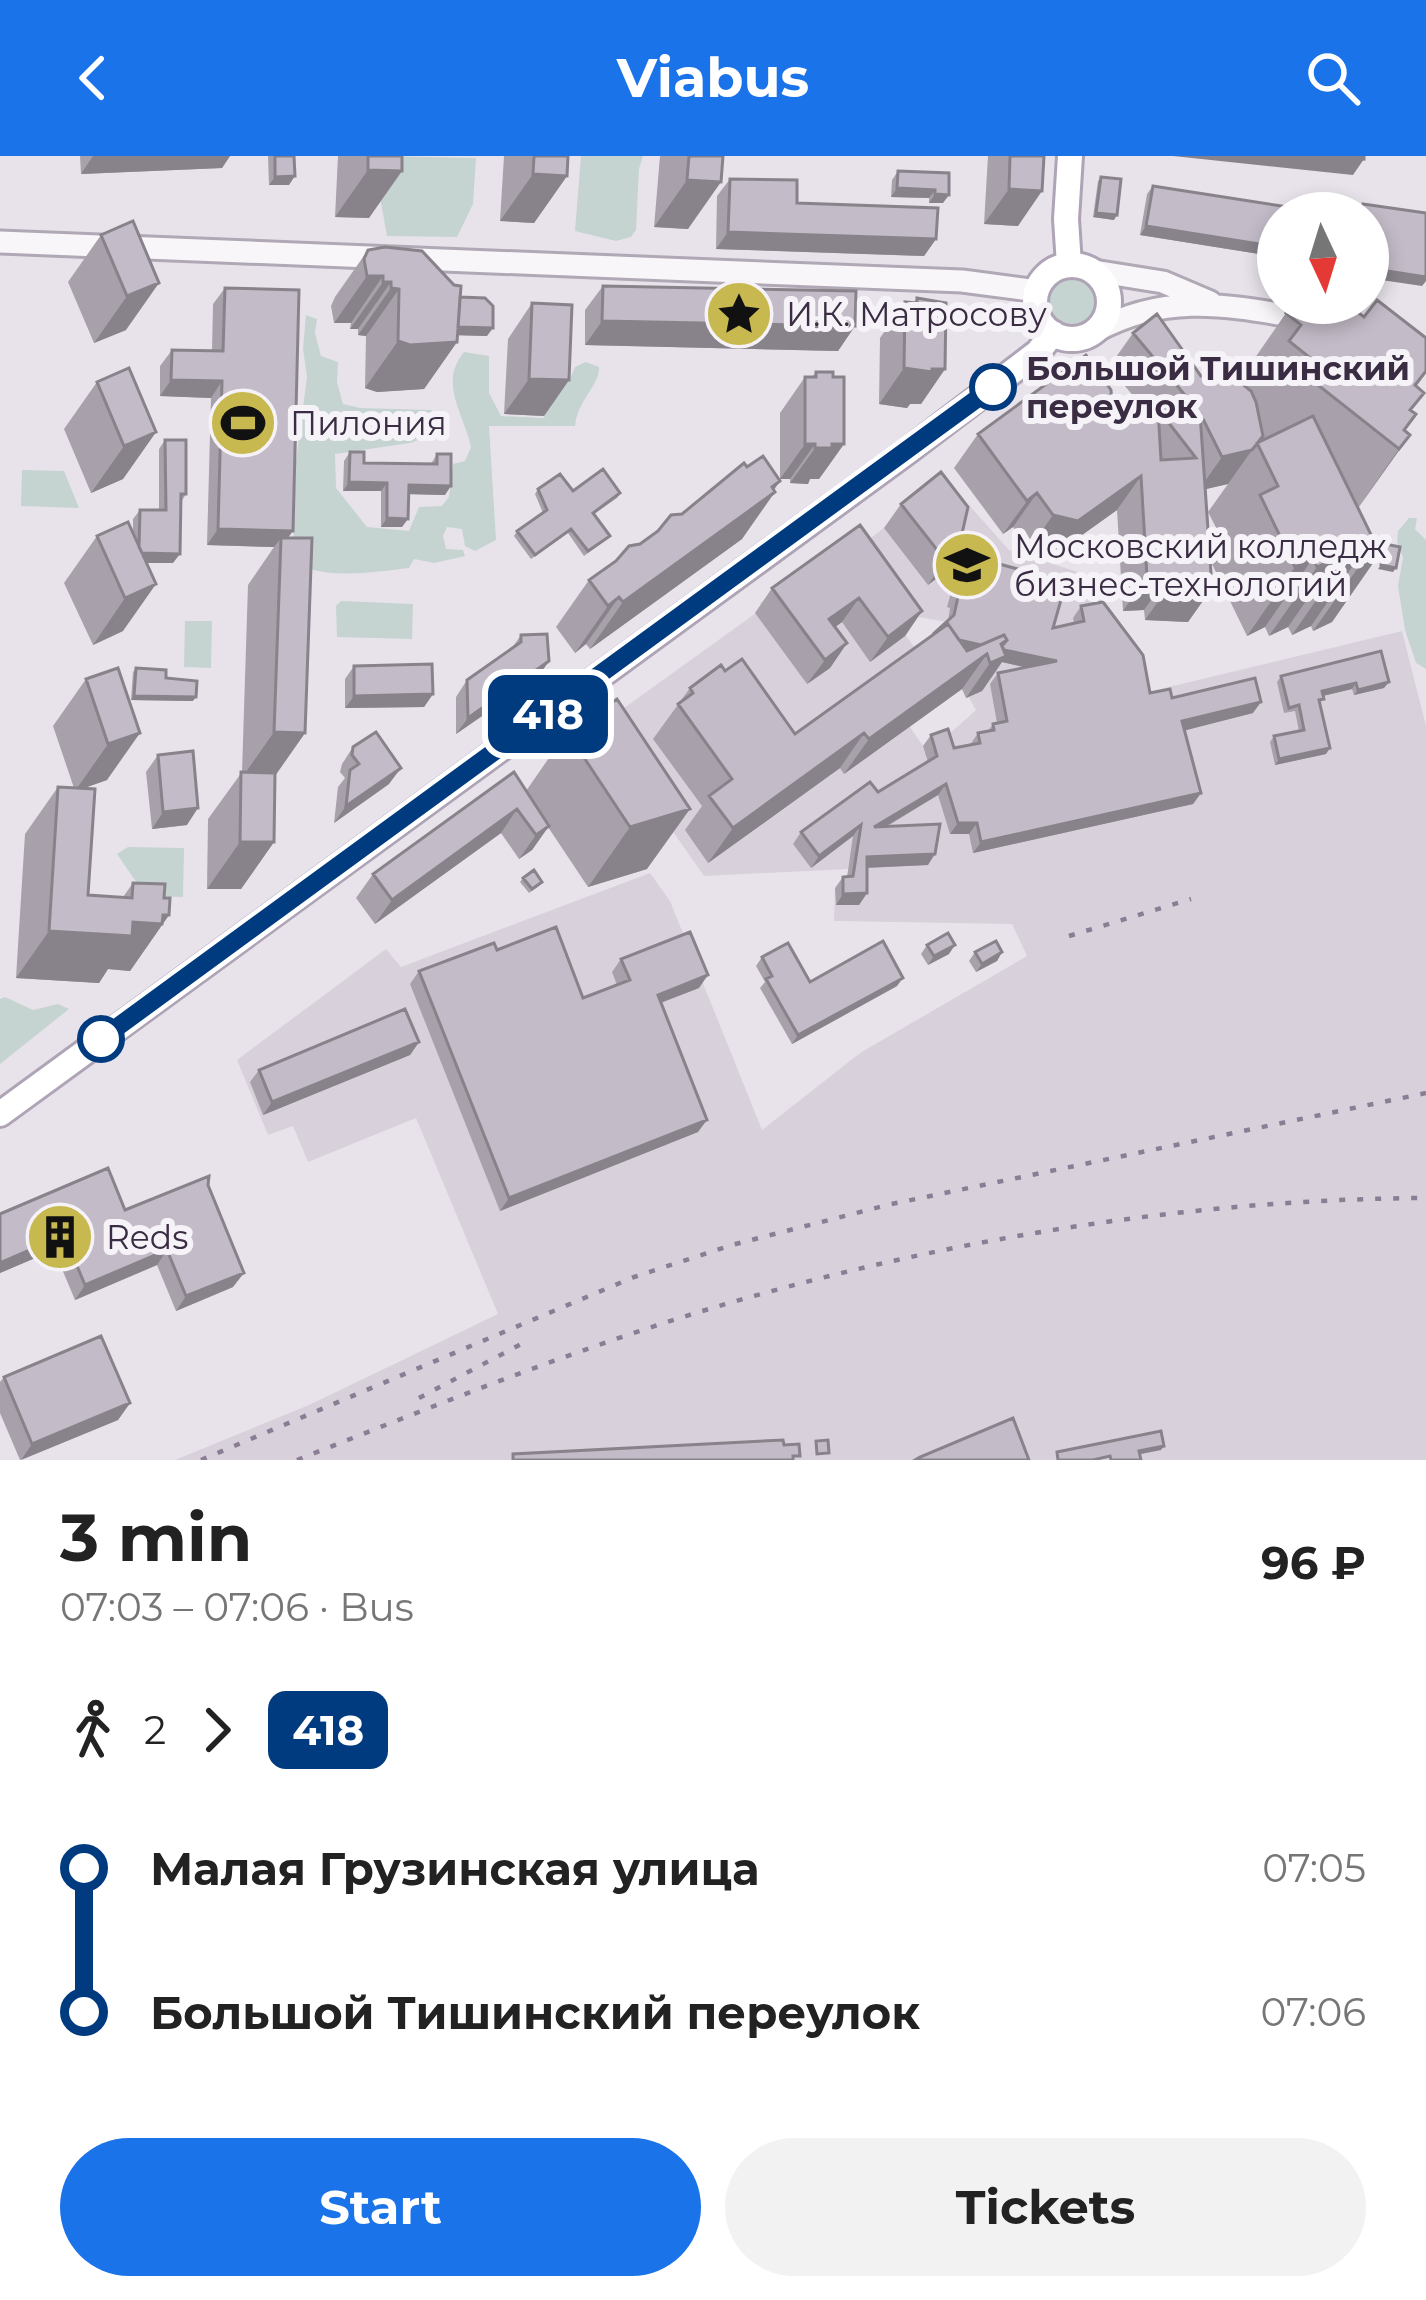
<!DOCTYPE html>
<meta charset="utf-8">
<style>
:root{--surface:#fff;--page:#f2f2f2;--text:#222;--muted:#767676;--accent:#1a73e8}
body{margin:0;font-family:Montserrat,sans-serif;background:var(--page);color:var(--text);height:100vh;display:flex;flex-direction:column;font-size:45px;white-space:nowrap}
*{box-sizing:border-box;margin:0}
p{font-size:39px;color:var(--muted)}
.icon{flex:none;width:66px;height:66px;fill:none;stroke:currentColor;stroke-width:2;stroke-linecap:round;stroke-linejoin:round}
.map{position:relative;height:1304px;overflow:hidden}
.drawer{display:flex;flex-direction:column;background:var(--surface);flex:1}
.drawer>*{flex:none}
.badge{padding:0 24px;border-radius:18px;font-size:42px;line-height:78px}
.needle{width:78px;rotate:176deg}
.fabs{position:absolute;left:1257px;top:36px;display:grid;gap:24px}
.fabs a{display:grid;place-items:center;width:132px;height:132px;border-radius:50%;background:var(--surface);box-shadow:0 6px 18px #0003;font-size:60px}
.map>.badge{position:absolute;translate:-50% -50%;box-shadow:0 0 0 6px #fff}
.legs{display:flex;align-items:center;gap:18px;height:132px;padding:0 60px;font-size:39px}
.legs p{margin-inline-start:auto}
.overview{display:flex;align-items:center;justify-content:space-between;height:204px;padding:0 60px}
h1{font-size:66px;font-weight:700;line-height:90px}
.primary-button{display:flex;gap:24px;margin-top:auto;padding:24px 60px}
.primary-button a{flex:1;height:138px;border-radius:72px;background:var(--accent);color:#fff;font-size:48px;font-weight:700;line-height:138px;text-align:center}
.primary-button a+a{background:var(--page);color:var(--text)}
ul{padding:0 60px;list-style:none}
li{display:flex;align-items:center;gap:42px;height:144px;font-size:45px}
li i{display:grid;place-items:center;width:18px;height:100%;margin:0 15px;background:currentColor}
li i::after{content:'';width:30px;height:30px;margin:-15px;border:9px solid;border-radius:50%;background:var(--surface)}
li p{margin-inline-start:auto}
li:first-child i{background:linear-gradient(#0000 50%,currentColor 0)}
li:last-child i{background:linear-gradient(currentColor 50%,#0000 0)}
header{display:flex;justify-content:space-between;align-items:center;height:156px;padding:0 60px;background:var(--accent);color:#fff;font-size:54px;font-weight:700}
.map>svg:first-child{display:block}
.built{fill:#d8d1dc}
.green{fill:#c5d4d0}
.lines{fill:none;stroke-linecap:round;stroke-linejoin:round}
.minor-casing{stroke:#b0a8b5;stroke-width:27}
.major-casing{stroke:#afa3b6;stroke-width:30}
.minor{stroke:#f8f6f9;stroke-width:21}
.major{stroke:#fff;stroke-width:24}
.rail{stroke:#8b7d93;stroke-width:4.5;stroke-dasharray:6 12;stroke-linecap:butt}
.wall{fill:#a8a1ab}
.shaded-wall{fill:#88838b}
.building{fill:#c3bbc7;stroke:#88838b;stroke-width:3;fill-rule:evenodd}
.line-1-casing{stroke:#fff;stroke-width:27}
.line-1{stroke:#003b80;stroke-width:18}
.stop-1-dot{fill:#fff;stroke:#003b80;stroke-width:6}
.labels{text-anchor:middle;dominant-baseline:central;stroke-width:12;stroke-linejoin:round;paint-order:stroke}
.poi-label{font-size:33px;fill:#3a2c42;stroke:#f6f3f8;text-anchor:start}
.stop-label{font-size:33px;font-weight:bold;fill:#3a2c42;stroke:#f6f3f8;text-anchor:start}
</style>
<header><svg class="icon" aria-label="back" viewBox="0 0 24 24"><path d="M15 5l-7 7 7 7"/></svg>Viabus<svg class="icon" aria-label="search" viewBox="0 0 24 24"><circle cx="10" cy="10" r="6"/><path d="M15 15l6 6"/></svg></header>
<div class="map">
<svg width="1426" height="1304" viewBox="0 0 1426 1304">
<rect width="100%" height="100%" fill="#e8e3eb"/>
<path class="built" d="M946,323L1009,394L1103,424L1101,455L1148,536L1402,475L1426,570V1304H175L309,1249L498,1158L416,962L308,1006L293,970L268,979L237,904L386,793L401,811L650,717L670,745L762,974L860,897L1027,800L1012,768L834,765L835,732L859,731L854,683L848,713L704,720L599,570L763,452L760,447L839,389L951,541L910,571L923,590L947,580L976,554L958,523L947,466L919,461L862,389Z"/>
<path class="green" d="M382,0L476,2L473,48L457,81L387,80L380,41Z
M581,0H643L639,13L636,74L631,81L616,85L575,75Z
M1040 145a32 32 0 1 1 64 0a32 32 0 1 1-64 0Z
M306,159L317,163L315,177L321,200L338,206L337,226L343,248L360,252L431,254L438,265L432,279L410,287L335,298L336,332L367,371L409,375L419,351L442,350L449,341L453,308L465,305L471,291C464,258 438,227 464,196L489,200V237L501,260L544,262L554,228L570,223L575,211L586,206L599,211C600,229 578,243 575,270H489L496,384L475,395L465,390L462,373L447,371L443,380L446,393L463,394L465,400L434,407L414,403L409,412C375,416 321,425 293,405L296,305L307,221L303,193Z
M22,314L64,315L79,352L21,350Z
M1409,362H1417L1415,373L1426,384V513L1416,507L1405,474L1398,430L1403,401L1397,386L1398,375Z
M341,445L413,448L412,483L337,481L336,450Z
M185,465H212L211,512L184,511Z
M128,691L184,692L183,741L146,740L117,698Z
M5,841L33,854L58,848L69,853L0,908V843Z"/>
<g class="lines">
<g class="minor-casing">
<path id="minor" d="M0,86L962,125L1037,135
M1094,115L1163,126L1210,146
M1094,176C1168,135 1230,150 1309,163"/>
</g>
<g class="major-casing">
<path id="major" d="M1069,109L1066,63L1070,0
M1035 146a37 37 0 1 1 74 0a37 37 0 1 1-74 0Z
M0,958L908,295L1038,196L1053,177"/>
</g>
<use href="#minor" class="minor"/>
<use href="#major" class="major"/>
<path class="rail" d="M1069,780L1191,743
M419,1242L525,1186
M201,1304L634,1121L732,1089L887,1049L1426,937
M297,1304C429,1252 562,1198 699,1156C930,1086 1184,1043 1426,1042"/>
</g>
<path class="wall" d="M80,0H230L222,12L81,18Z
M268,0H294L289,29H269Z
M338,0H402L369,62L335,61Z
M504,0H568L567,20L534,67L500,65Z
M660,0H723L688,73L654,71Z
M988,0H1044L1018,70L984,68Z
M898,15L949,17L943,47H929V42L891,41L892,24Z
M1101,21L1114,64L1093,61L1098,25Z
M730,23L797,47L936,83L924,100L716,93L717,40Z
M1153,30L1278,57V101L1140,79L1147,38Z
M133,65L126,174L94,187L68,126L101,79Z
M368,94L460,141L487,180L458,179L457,186L424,233L377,236L365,232L366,180L358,179V173H350L351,167H334L331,150L335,141Z
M603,130L855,170L838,195L585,189V154Z
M225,132L288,382L305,577L275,620L274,686L241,733H207L208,663L242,616L248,429L274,391L207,389L211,242L160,240V210L172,194H212L213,148Z
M917,142L945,213L921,248H910L907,252L879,248L880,182L905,146H914Z
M532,147L569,224L544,260L504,258L508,183Z
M1286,157H1322L1426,217L1416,231L1411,254L1416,258L1405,275L1410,279L1358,352L1380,397L1332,466L1313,475L1311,470L1292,479L1288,471L1269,480L1265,471L1247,480L1212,408L1225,389L1208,356L1228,328L1205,333L1212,432L1188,466L1145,464L1144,454L1123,455L1117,354L1054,399L1029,393L1013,371L1003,378L954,312L978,278L1112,250L1140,248L1109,211L1133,177L1201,220L1239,225Z
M816,216L844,288L819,323H810L808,328L790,327V323H780V257L805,221H812Z
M97,226L156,276L123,323L91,337L64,273Z
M165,284L186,338L181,346L173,407H147L123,475L93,489L64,427L97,380L133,377V363L140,354H159V293Z
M350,296L364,307L431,308L437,298L445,339L409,338L402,371H381V335H343L344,305Z
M538,333L620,337L617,342L594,358L606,384L584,400L568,377L531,403L514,380L517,375L543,357L535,338Z
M774,334L742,383L590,493L586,488L575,497L556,471L589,424L682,358Z
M901,348L961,382L971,385L954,409L928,429L884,372Z
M860,369L922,455L905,480L870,506L842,466L835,471L847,487L830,512L807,528L755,457L772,432Z
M966,399L1055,434L1053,472L1074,467L1073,462L1081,450L1150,537L1253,557L1185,574L1201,637L1193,648L973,697L969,678H950L938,639L886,671L928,709L867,712V737L859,749H836L835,732L843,721H847L853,680L811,712L793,688L801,676L878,636L928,606L923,590L931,579L954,592L970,589L978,577L988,575L993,568L997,567L990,528L998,517L1025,511L1002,506L982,535L966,542L962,533L844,618L840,612L708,707L685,674L702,650L653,583L690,532L725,515L795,578L933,479L948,465L950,452L947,451L958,411Z
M521,479L549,505L537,522L456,578V541L467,524L510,495Z
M1381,495L1384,532L1354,539L1352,533L1323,540L1320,548L1326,598L1275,609L1270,586L1274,580L1299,575L1295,555L1284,557L1277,526L1281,520Z
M354,510L433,538L424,551L345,552V523Z
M118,512L107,624L82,633L88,739L123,741L133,727L164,742L169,759L130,815L108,813L99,827L16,822L25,678L58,631L74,632L53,570L86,523Z
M136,512L166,522L193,545L131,544L133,516Z
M617,543L647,713L588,731L548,671L532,694L519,703L501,677L375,768L356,742L373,718L526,635L567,576Z
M353,591L389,628L334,667L338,631L345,622L340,616L342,608Z
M158,599L187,669L152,673L146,616Z
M523,722L539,730L529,737L520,726Z
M927,789L949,798L928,809L921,798Z
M497,794L583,842L617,829L612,816L621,803L699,832L661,847L698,976L500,1055L410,828L419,815Z
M975,796H1002L997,805L976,816L969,805Z
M762,801L810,826L897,830L792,888L760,832L765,826L756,810Z
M419,886L410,899L263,959L250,926L259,914Z
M208,1029L233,1131L176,1155L157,1109L75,1144L54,1094L0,1117V1058L125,1054Z
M4,1221L130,1247L118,1264L20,1304L0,1257V1226Z"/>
<path class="shaded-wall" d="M93,0H230L222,12L81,18Z
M1173,0H1334L1364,3L1353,19Z
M368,14L402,15L369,62L335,61Z
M533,18L567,20L534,67L500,65Z
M295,20L289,29H269L275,21Z
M687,24L721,26L688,73L654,71Z
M897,32L935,34L929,42L891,41Z
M1009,33L1042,35L1018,70L984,68Z
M935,38L949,39L943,47H929Z
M1096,57L1117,59L1114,64L1093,61Z
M1146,70L1278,91V101L1140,79Z
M728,76L936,83L924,100L716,93Z
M1368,112L1426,121V125L1422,130L1368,122Z
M367,120H383L351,167H334Z
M383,126H391L358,173H350Z
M159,127L126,174L94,187L127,140Z
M391,132L399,133L366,180L358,179Z
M602,165L855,170L838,195L585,189Z
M452,171L493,172L487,180L446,179Z
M398,185L457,186L424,233L377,236L365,232Z
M904,212L945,213L921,248H910L907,252L879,248Z
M529,223L569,224L544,260L504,258Z
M171,224L222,225L211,242L160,240Z
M156,276L123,323L91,337L124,290Z
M1410,279L1361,348L1351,362L1399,293Z
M805,288H815L790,323H780Z
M832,288H844L819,323H810L808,328L790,327L815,292Z
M1252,294L1228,328L1198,335L1222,301Z
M1141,320L1117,354L1054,399L1029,393L1053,359Z
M780,325L769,341L775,336L742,383L590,493L623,446Z
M349,326L387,327L381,335H343Z
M409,329L451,330L445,339L403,338Z
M1037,337L1013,371L1003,378L1027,345Z
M387,362L408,363L402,371H381Z
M218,373L293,375L281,391V382L274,391L207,389Z
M971,385L954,409L928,429L945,404Z
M139,397L180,398L173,407H132Z
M1380,397L1332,466L1313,475L1362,406Z
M1359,401L1311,470L1292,479L1340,410Z
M1313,402L1265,471L1247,480L1295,411Z
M1336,402L1288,471L1269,480L1317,411Z
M1381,409L1396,412L1393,416L1378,413Z
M1168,420L1144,454L1123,455L1147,421Z
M156,428L123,475L93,489L125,442Z
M1169,430L1212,432L1188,466L1145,464Z
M619,441L586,488L575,497L608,450Z
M859,442L842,466L812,488L829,463Z
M922,455L905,480L870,506L888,481Z
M951,483L1001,488L1007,484L1057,505L1049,517L1002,506L982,535L966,542L990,507L987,498L962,533L844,618L869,583Z
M847,487L830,512L807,528L825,504Z
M549,505L537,522L456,578L468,562Z
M1389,526L1384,532L1354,539L1358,534Z
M1356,527L1352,533L1318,541L1322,535Z
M433,538L424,551L345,552L354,540Z
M134,540L196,541L193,545L131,544Z
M1261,546L1253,557L1175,577L1182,565Z
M274,576L305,577L272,624L241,623Z
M140,577L107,624L75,635L108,588Z
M864,577L840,612L708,707L733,672Z
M1330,592L1326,598L1275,609L1279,603Z
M401,612L389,628L334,667L346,650Z
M946,628L938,639L866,682L874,671Z
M1201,637L1193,648L973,697L981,686Z
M198,652L187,669L152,673L163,656Z
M517,653L501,677L375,768L392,744Z
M690,653L647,713L588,731L630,671Z
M958,667H977L969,678H950Z
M861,669L853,680L811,712L819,700Z
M549,670L532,694L519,703L536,679Z
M240,686H274L241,733H207Z
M935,698L928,709L859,712L867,701Z
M867,737L859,749H836L843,738Z
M163,759H169L130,815L108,813L99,827L16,822L49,775L133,766Z
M955,789L949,798L928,809L934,800Z
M1002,796L997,805L976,816L982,808Z
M708,819L699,832L649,851L658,839Z
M903,822L897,830L792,888L798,879Z
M419,886L410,899L263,959L272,946Z
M707,964L698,976L500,1055L509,1042Z
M64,1079L54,1094L0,1117V1107Z
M167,1094L157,1109L75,1144L85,1129Z
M244,1117L233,1131L176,1155L186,1140Z
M130,1247L118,1264L21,1304L32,1288Z
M1164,1290L1161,1294L1136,1299L1139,1295Z"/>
<path class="building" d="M275,0H294L295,20L275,21Z
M368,0H402V15L368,14Z
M534,0H568L567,20L533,18Z
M689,0H723L721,26L687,24Z
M1010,0H1044L1042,35L1009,33Z
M1334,0H1364V3Z
M898,15L949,17V39L935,38V34L897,32Z
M1101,21L1121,23L1117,59L1096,57Z
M730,23L797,24V47L938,52L936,83L728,76Z
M1153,30L1327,57H1278V91L1146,70Z
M1363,48L1426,57V121L1368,112V57H1361Z
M133,65L159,127L127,140L101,79Z
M385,91L422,95L454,129L461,130L457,186L410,189L398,185L399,133L391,132V126H383V120H367L364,103L368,94Z
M603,130L856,135L855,170L602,165Z
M225,132L299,134L293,375L218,373L222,225L171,224L172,194L223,195Z
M460,141L485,142L493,150V172L458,171Z
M917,142L946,147L945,213H932V216L904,212L905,146L917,147Z
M1377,144L1426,182V215L1415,229L1424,237L1410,254L1416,258L1404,274L1410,279L1399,293L1304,218L1314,205L1289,185L1301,169L1286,157L1294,147H1309L1322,157L1330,147H1346L1364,161Z
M532,147L572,149L569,224L529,223Z
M1157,158L1201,220L1220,217L1235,222L1251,235L1256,246L1263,280L1252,294L1222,301L1200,257L1212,432L1169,430L1168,420L1147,421L1141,320L1078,365L1053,359L1037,337L1027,345L978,278L1086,199L1111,234L1112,250L1189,244L1133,177ZM1158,253L1196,302L1161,304Z
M129,212L156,276L124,290L97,226Z
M816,216H833V221H844V288H832V292H815V288H805V221H816Z
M1313,260L1380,397L1362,406L1359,401L1340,410L1336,402L1317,411L1313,402L1295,411L1260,339L1278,330L1257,287Z
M165,284H186V338H181L180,398L142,397L139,391L140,354H166Z
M350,296H364V307L437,308V298H451V330L409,329L408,363L387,362V327L349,326Z
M763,300L780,325L772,331L775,336L623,446L619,441L608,450L589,424L616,405L629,390L640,388L658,375L671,359L682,358L744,307L747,311Z
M603,313L620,337L593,357L610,380L588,395L571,373L535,399L517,375L547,354L538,333L560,318L573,335Z
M941,316L968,351L961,382L971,385L945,404L901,348Z
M128,366L156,428L125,442L97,380Z
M860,369L922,455L888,481L859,442L829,463L847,487L825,504L772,432Z
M281,382H312L305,577L274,576Z
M1385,388L1400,391L1396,412L1381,409Z
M966,399L1058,424L1055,434L1063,437L1053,472L1084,465L1081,450L1103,446L1143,499L1150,537L1170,533L1172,542L1255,522L1261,546L1182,565L1201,637L981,686L977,667H958L946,628L874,671L940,668L935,698L867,701V737L843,738V721L853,720L861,669L819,700L801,676L870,626L878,636L937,600L931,579L948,573L954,592L980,587L978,577L994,574L993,568L1007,565L998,517L1057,505L1004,494L1002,490L1007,484L1004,479L981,489L959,484L948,468L933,478L954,459L958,441L955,440Z
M948,468L967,495L1004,479L1007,484L1001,488L1006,500L990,507L987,498L869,583L864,577L733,672L709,640L732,623L678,548L693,537L690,532L721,509L725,515L742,503L795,578Z
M547,478L549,505L468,562L467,524L521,486V479Z
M1381,495L1389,526L1358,534L1356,527L1322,535L1324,543L1319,544L1330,592L1279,603L1274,580L1304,574L1299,549L1289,552L1281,520Z
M432,508L433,538L354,540V510Z
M118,512L140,577L108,588L86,523Z
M136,512L166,514V522L197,525L196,541L134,540Z
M617,543L690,653L630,671L567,576Z
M376,576L401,612L346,650L350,614L359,608L352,599L353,591Z
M193,595L198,652L163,656L158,599Z
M241,616L275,617L274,686H240Z
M514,616L549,670L536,679L517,653L392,744L373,718Z
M58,631L95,633L88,739L132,742L133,727L165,728L164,742H170L169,759H163L162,768L133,766L132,780L49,775Z
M534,714L542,726L532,733L523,722Z
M556,771L583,842L630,824L621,803L690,776L708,819L658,839L707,964L509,1042L419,815L494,787L497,794Z
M948,777L955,789L934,800L927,789Z
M883,785L903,822L798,879L766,823L772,820L762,801L788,787L810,826Z
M996,785L1002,796L982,808L975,796Z
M405,853L419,886L272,946L259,914Z
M108,1012L125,1054L209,1020L208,1029L244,1117L186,1140L167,1094L85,1129L64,1079L0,1107V1058Z
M101,1180L130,1247L32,1288L4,1221Z
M1013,1262L1029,1304H915L920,1301Z
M1161,1275L1164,1290L1139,1295L1141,1304H1111L1110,1300L1093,1304H1058L1057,1296Z
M783,1284L784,1289L799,1288L800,1300H793V1304H513V1298Z
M828,1284L829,1297L817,1298L816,1285Z"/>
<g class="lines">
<g class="line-1-casing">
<path id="line-1" d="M101,883L993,231"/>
</g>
<use href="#line-1" class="line-1"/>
</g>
<defs>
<g id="sight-disc" transform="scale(3.45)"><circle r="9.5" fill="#c8b850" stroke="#f6f3f8"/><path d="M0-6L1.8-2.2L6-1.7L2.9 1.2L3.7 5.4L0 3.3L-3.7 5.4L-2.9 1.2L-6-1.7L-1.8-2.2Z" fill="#111"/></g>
<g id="stadium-disc" transform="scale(3.45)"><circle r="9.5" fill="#c8b850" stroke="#f6f3f8"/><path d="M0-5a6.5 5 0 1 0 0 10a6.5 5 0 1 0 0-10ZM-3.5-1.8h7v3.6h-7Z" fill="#111"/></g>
<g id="university-disc" transform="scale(3.45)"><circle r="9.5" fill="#c8b850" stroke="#f6f3f8"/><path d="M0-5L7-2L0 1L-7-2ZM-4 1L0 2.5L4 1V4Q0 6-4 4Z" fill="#111"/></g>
<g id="building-disc" transform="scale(3.45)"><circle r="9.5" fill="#c8b850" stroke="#f6f3f8"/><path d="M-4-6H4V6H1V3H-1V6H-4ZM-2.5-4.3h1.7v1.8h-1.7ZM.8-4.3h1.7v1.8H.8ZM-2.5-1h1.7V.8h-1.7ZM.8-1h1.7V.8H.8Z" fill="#111"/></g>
</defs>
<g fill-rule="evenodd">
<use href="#sight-disc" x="739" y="158"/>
<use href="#stadium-disc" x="243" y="267"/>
<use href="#university-disc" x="967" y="409"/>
<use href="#building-disc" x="60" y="1081"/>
</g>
<g class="stop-1-dot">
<circle cx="993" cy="231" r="21"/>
<circle cx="101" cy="883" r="21"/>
</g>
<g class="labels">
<g class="poi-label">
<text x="786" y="158">И.К. Матросову</text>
<text x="290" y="267">Пилония</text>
<text x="1014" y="390">Московский колледж<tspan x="1014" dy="38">бизнес-технологий</tspan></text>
<text x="106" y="1081">Reds</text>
</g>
<g class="stop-label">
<text x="1026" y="212">Большой Тишинский<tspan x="1026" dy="38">переулок</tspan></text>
</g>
</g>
</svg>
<div class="fabs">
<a><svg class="needle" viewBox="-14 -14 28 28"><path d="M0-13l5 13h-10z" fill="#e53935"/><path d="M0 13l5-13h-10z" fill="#767676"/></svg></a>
</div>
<b class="badge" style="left:548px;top:558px;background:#003b80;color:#fff">418</b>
</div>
<section class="drawer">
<div class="overview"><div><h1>3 min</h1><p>07:03 – 07:06 · Bus</p></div><b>96 ₽</b></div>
<div class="legs"><svg class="icon" aria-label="walk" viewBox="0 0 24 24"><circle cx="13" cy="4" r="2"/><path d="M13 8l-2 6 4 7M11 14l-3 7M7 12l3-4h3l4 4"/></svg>2<svg class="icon" aria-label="forward" viewBox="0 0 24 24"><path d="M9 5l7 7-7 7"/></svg><b class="badge" style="background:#003b80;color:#fff">418</b></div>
<ul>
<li><i style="color:#003b80"></i><b>Малая Грузинская улица</b><p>07:05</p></li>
<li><i style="color:#003b80"></i><b>Большой Тишинский переулок</b><p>07:06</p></li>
</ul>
<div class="primary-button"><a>Start</a><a>Tickets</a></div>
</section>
